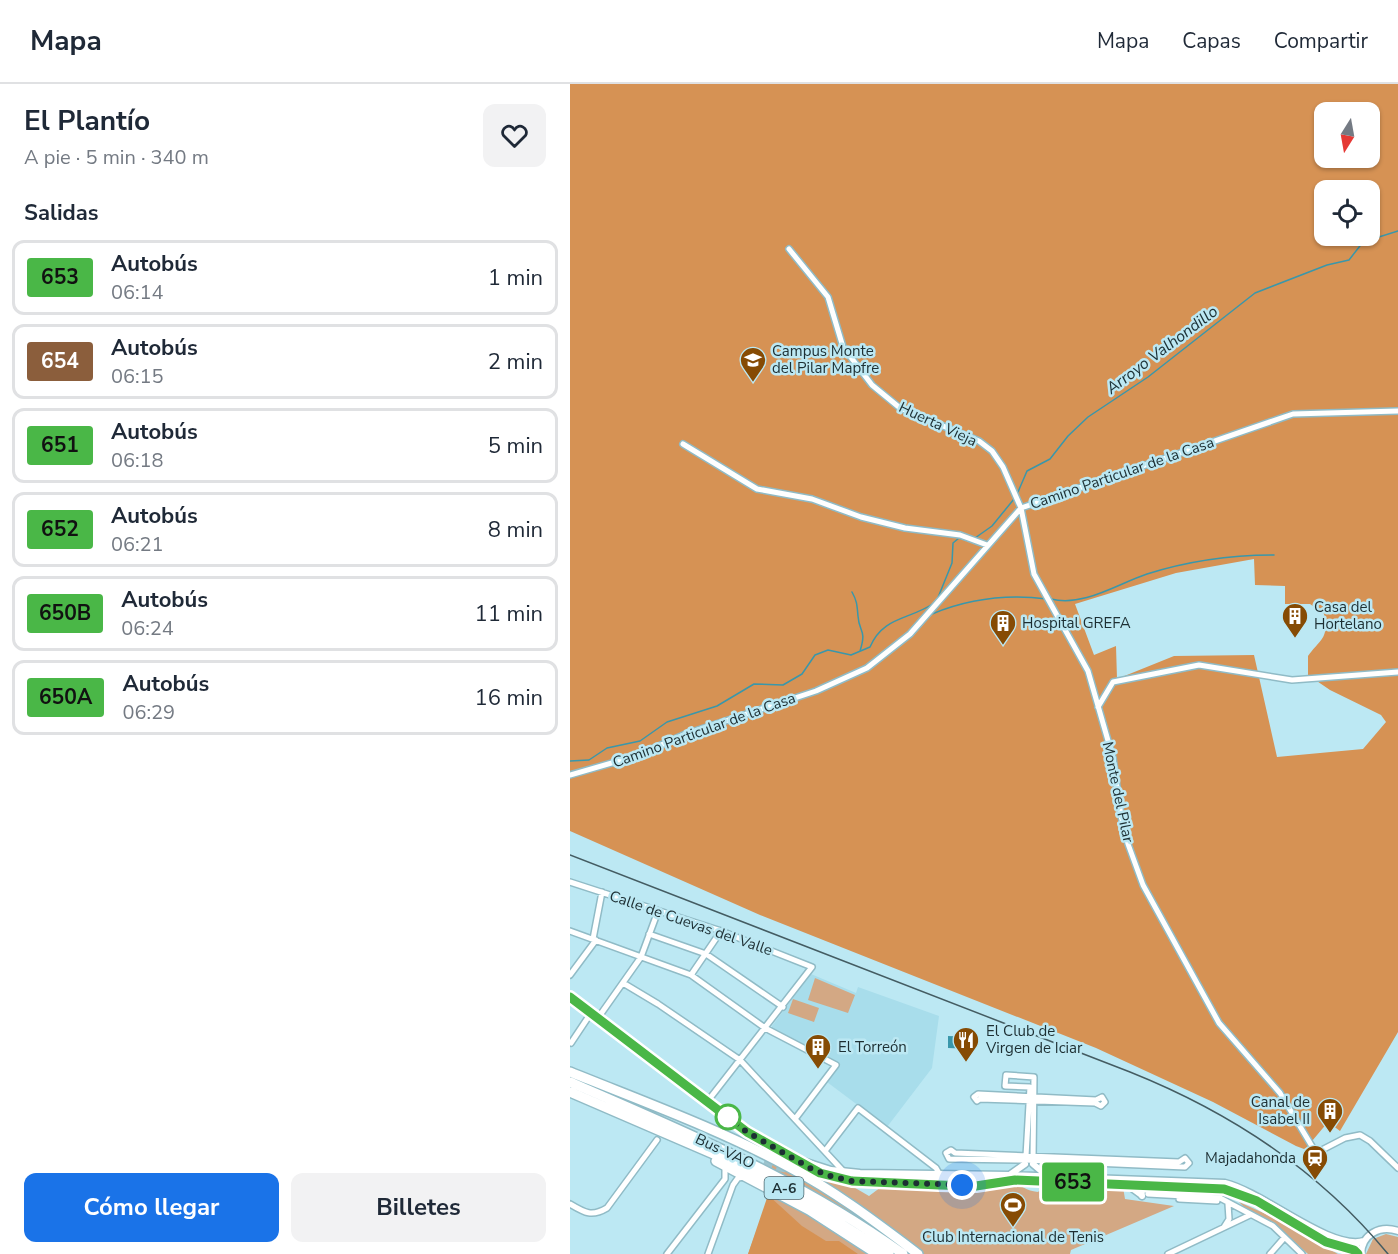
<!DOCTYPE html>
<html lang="es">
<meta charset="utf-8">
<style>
:root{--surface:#fff;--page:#f2f2f3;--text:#1f2937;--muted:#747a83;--line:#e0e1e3;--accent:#1a73e8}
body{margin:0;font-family:"Nunito Sans",sans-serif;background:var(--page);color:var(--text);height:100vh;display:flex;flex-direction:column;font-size:22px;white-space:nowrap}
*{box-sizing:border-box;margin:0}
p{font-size:20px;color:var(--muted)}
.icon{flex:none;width:33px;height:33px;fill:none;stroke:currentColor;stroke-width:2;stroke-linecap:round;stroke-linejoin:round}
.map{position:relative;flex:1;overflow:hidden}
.side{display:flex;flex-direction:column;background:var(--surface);width:570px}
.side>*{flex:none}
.badge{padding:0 12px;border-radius:4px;font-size:21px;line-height:39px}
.needle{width:39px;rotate:191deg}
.tools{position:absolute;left:744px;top:18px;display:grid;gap:12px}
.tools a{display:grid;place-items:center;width:66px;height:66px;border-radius:12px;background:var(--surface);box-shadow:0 2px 4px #0004;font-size:30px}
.you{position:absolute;width:30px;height:30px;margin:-15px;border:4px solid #fff;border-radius:50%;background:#1a73e8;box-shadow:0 0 0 9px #1a73e833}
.map>.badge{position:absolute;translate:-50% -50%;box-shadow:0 0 0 3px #fff}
h2{padding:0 24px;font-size:22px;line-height:54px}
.round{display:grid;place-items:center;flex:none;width:63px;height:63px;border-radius:12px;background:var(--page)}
.overview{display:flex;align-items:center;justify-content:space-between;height:102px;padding:0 24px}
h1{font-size:28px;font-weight:700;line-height:45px}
.cta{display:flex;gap:12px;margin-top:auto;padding:12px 24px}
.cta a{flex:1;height:69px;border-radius:12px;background:var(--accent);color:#fff;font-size:24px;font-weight:700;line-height:69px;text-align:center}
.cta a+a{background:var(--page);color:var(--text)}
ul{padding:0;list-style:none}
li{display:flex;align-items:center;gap:18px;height:75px;margin:0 12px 9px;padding:0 12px;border:3px solid var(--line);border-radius:12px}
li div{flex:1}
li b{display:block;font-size:22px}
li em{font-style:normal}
li .badge{min-width:66px;font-weight:700;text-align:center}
header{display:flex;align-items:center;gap:36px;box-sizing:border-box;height:84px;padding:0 30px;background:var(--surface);border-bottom:2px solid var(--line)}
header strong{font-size:28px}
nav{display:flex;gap:33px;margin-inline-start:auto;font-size:21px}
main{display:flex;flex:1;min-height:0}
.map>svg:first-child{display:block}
.built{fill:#a8ddeb}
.green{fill:#d3a884}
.forest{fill:#d69254;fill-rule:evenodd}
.water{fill:#3997ab}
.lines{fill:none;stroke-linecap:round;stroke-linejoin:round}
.stream{stroke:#3997ab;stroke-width:1.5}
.motorway-tunnel{stroke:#9cc3cd;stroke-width:9;stroke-dasharray:9 4.5;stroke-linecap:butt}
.minor-casing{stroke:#90bbc6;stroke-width:8}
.tertiary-casing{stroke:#90bbc6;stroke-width:9}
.motorway-casing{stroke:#90bbc6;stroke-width:12}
.minor{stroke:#fff;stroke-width:5}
.tertiary{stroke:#fff;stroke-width:6}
.motorway{stroke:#fff;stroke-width:9}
.rail{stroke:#445c62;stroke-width:1.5}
.line-casing{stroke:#fff;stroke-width:14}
.line{stroke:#4ab747;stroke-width:9}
.walk{stroke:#1d2f33;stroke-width:6;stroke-dasharray:0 10.8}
.stop-dot{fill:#fff;stroke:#4ab747;stroke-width:3}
.labels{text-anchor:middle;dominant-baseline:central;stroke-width:5;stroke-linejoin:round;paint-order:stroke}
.shield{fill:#bce8f3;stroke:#4d666d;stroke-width:1.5}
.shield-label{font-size:14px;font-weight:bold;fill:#1d2f33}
.poi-label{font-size:15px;fill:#1d2f33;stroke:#bce8f3;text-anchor:start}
.street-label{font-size:15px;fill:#1d2f33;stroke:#bce8f3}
.water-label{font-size:16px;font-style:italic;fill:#1c3136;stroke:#bce8f3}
</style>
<header>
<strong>Mapa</strong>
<nav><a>Mapa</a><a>Capas</a><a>Compartir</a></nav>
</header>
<main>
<section class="side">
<div class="overview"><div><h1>El Plantío</h1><p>A pie · 5 min · 340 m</p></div><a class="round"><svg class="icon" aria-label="heart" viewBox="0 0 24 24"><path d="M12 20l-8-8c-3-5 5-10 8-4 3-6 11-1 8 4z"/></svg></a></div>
<h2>Salidas</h2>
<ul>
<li><span class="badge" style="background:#4ab747;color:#111">653</span><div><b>Autobús</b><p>06:14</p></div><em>1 min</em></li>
<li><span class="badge" style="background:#8b5e3c;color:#fff">654</span><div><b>Autobús</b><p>06:15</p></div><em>2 min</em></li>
<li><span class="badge" style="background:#4ab747;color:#111">651</span><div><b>Autobús</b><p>06:18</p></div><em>5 min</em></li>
<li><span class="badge" style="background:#4ab747;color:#111">652</span><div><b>Autobús</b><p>06:21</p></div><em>8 min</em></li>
<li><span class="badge" style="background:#4ab747;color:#111">650B</span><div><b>Autobús</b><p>06:24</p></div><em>11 min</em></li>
<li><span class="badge" style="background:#4ab747;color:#111">650A</span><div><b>Autobús</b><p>06:29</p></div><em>16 min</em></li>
</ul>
<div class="cta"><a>Cómo llegar</a><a>Billetes</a></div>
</section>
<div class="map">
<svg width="828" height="1170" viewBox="0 0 828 1170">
<rect width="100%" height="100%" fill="#bce8f3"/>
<path class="built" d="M241,890L286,909L288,903L369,932L362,984L317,1043L257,998L270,980L202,944V942Z"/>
<path class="green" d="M245,894L285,911L278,929L238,916Z
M223,915L249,924L244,938L218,929Z
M170,1042L232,1073L299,1112L311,1103L415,1105C425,1102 439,1098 450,1102C457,1105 459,1107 468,1108L474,1102L553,1103L555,1115L604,1122L501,1166L500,1170H178L207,1091Z
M669,1118L705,1134L768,1170H738L704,1140L676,1125Z
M816,1150L828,1153V1170H796L803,1155Z"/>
<path class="forest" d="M0,0H828V948L770,1047L758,1038L737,1063L734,1065L726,1062L643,1018L526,964L190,831L0,747ZM754,28H800V74H754ZM754,106H800V152H754ZM684,475L685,501L715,502V520H740L754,530C759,555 751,554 738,572V591L760,606L811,631L816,638L793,665L707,673L684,571L604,572L547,595L546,562L524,571L505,520L606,489Z
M198,1111L232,1142L256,1157H269L288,1170H178Z"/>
<path class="water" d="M378,952L403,953V965L378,964Z"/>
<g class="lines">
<path class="stream" d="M448,408L457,387L480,375L498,352L518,333L578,293L685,209L757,181L779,176L793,158L828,147
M405,454L422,442L444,415
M282,508C287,517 287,521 288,532C289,549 297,545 290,567
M481,515C514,523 547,500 577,490C618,477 662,471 704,471
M367,516L382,479L383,459L389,454L399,457
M362,530C398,515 438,510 477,515
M0,677L19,676L37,664L70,657L97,638L147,622L184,600L213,601L232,590L245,571L258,566L281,571L300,563C313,532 340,536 364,519"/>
<path class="motorway-tunnel" d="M194,1078C232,1091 270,1092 309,1095"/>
<g class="minor-casing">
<path id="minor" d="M219,165L258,213L273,263L302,301L330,324L409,357L422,367L433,383L451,424L464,490L518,587L543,674L551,732L558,760L573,801L649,939L710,1009L746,1069L775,1054L790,1051L800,1057L828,1084
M113,360L187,405L242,415L291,433L335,444L390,451L417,461
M528,623L543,598L629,581L722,596L828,588
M0,691L66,672L116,650L246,607L297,584L340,550L451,424L723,330L828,327
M0,798L151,847L242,883L137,1018
M0,847L121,891L195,944L266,981L225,1035
M79,850L136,870L213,923
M23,855L32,808
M0,891L26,856
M121,891L151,847
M53,899L88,920L170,976L274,1088
M28,934L71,873L88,827
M1,959L21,929
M408,1010L526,1016L532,1013L535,1018L531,1022L525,1019L410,1015L407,1017L404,1013Z
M381,1066L385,1069L609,1078L615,1074L619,1079L615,1083L455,1076L379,1075L376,1069Z
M255,1067L288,1024L366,1084L370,1091
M456,1072L460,1003L435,1002L436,991L464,993L463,1075
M557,1101L572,1112
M586,1102L578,1110L650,1114L703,1142L732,1170
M609,1115L647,1117
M0,1120C15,1129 22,1133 37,1124L87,1056
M654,1143L659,1135L658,1120
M97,1170L155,1095V1083
M138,1170L163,1101L168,1094L175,1093
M598,1170L680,1131
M700,1170L714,1154"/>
</g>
<g class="tertiary-casing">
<path id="tertiary" d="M0,913L177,1048L250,1089L282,1097L313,1098
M233,1077L261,1086L290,1089L441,1091L655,1099C695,1109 760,1167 794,1157
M463,1080L476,1091
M441,1090L455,1080
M428,1097L654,1105L699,1124L756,1158L784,1166L788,1170
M365,1100H415
M572,1112L571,1104L575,1100
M791,1170C792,1150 810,1141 828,1147"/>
</g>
<g class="motorway-casing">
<path id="motorway" d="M0,988C74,1018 149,1045 219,1083C265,1107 307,1139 348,1170
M0,998C116,1048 230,1096 333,1170
M0,1008L167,1080L214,1104L319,1170
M146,1077L239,1126L307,1170
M309,1095L429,1097"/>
</g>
<use href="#minor" class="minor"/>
<use href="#tertiary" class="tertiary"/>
<use href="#motorway" class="motorway"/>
<path class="rail" d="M0,771L560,988C660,1028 749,1086 818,1170"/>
</g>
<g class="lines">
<g class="line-casing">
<path id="line" d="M0,913L177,1048L250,1089L282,1097L369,1101L406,1102L445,1096L654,1105L687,1117L756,1158L784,1166L788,1170"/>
</g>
<use href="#line" class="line"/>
<path class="walk" d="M158,1033L177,1048L240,1084L260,1092L282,1097L392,1101"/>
</g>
<defs>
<g id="university-pin" transform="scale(1.35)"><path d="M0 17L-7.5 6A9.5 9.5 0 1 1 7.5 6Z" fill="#864b04" stroke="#bce8f3"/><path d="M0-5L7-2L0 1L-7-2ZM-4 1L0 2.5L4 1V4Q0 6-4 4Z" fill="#fff"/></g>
<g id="building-pin" transform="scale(1.35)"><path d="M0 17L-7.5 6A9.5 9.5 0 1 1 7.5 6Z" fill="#864b04" stroke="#bce8f3"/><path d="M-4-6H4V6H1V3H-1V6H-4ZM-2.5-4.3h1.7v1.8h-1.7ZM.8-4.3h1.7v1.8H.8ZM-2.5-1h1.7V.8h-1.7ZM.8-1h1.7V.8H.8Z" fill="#fff"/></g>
<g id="restaurant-pin" transform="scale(1.35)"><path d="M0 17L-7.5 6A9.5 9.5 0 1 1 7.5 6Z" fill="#864b04" stroke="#bce8f3"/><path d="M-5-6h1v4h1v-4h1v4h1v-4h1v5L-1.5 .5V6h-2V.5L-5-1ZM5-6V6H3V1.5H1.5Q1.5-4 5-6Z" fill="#fff"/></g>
<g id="station-pin" transform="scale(1.35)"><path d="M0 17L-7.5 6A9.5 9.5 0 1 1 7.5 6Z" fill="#864b04" stroke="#bce8f3"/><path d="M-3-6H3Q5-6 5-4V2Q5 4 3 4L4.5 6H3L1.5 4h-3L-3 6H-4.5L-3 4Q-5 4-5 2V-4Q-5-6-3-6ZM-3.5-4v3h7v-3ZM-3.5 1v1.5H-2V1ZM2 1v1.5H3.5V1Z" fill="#fff"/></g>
<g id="stadium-pin" transform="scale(1.35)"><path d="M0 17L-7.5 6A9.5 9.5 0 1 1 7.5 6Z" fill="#864b04" stroke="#bce8f3"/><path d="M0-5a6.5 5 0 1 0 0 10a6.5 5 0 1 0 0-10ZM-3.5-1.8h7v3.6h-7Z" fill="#fff"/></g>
</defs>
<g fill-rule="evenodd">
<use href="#university-pin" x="183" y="276"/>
<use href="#building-pin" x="725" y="532"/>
<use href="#building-pin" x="433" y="539"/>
<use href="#restaurant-pin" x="396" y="956"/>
<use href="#building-pin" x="248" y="963"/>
<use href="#building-pin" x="760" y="1027"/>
<use href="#station-pin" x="745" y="1074"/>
<use href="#stadium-pin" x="443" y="1121"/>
</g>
<circle class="stop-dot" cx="158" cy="1033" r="12"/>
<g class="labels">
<rect class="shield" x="194.5" y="1093" width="39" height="22" rx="4.5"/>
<g class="shield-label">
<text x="214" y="1104">A-6</text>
</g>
<g class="poi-label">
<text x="202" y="267">Campus Monte<tspan x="202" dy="17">del Pilar Mapfre</tspan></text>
<text x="744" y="523">Casa del<tspan x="744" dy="17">Hortelano</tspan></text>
<text x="452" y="539">Hospital GREFA</text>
<text x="416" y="947">El Club de<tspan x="416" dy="17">Virgen de Iciar</tspan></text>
<text x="268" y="963">El Torreón</text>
<text x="740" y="1018" text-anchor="end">Canal de<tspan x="740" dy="17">Isabel II</tspan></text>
<text x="726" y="1074" text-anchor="end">Majadahonda</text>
<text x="443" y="1153" text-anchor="middle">Club Internacional de Tenis</text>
</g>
<g class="street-label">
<text transform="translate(368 340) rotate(25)">Huerta Vieja</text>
<text transform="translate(552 389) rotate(-19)">Camino Particular de la Casa</text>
<text transform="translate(134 646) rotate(-20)">Camino Particular de la Casa</text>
<text transform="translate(548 708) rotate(78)">Monte del Pilar</text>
<text transform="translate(121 839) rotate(19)">Calle de Cuevas del Valle</text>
<text transform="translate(155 1067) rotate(25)">Bus-VAO</text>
</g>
<g class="water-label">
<text transform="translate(592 266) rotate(-37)">Arroyo Valhondillo</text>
</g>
</g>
</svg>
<div class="tools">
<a><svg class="needle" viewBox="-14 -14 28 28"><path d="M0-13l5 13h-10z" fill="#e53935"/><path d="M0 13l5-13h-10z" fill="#747a83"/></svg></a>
<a><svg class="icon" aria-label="locate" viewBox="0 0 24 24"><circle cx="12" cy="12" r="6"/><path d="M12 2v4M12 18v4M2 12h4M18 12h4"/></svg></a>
</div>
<div class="you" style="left:392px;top:1101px"></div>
<b class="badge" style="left:503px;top:1098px;background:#4ab747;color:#111">653</b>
</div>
</main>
